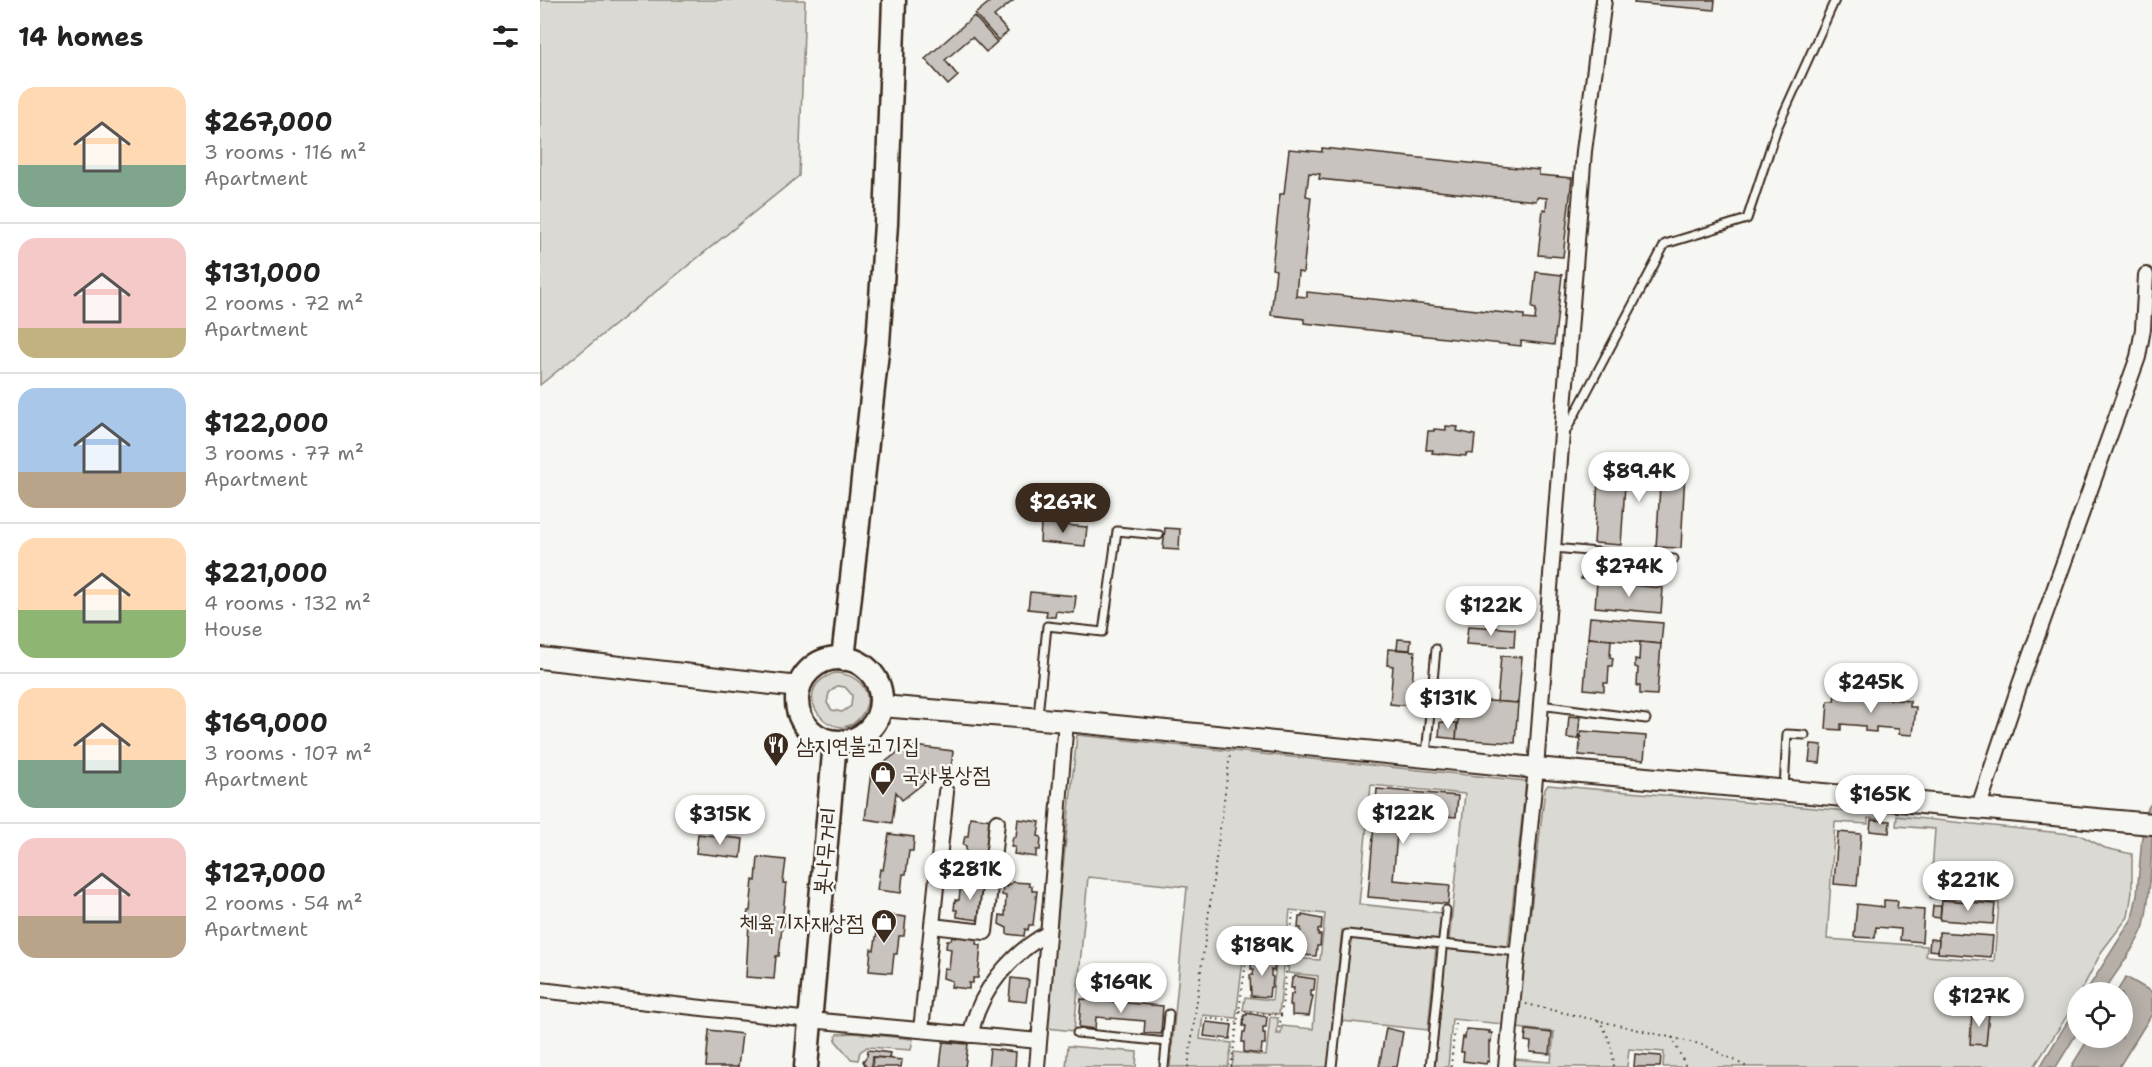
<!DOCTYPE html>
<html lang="en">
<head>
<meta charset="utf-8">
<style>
  :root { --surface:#fff; --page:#f2f2f2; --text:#222; --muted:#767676; --line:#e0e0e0; --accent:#3b2a1e }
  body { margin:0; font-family:"Shantell Sans","Poor Story",sans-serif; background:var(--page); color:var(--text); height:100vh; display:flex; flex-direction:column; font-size:22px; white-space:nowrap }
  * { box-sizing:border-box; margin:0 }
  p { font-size:20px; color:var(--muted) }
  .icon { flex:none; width:33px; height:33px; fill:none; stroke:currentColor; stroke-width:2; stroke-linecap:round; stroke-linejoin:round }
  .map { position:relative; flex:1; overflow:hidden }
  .details { display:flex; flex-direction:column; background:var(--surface); width:540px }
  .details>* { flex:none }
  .controls { position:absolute; left:1527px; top:982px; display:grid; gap:12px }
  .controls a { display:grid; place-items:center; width:66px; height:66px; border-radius:50%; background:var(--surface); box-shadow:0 3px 15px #0003; font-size:30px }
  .price { position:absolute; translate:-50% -51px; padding:0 14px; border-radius:21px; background:#fff; color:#222; font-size:20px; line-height:39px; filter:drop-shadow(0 2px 3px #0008) }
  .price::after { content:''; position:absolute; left:50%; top:36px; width:18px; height:14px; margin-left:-9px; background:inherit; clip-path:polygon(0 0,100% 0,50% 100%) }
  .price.active { background:var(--accent); color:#fff }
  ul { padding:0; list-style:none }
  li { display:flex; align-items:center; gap:18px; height:150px; padding:0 18px }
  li+li { border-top:2px solid var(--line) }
  li span { display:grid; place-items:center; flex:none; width:168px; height:120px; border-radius:18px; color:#555 }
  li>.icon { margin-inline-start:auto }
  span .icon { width:72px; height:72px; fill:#fffc; stroke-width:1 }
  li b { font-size:26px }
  h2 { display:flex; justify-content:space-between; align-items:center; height:72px; padding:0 18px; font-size:26px }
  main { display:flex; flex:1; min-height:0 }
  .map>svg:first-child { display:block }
</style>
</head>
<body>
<main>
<section class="details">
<h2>14 homes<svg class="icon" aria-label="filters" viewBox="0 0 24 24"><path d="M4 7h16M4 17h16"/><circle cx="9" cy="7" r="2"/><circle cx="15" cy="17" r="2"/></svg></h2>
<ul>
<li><span style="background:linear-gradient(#ffd9b3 65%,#7fa58c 0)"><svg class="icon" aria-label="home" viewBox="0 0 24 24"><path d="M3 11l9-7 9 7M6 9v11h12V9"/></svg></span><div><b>$267,000</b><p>3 rooms · 116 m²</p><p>Apartment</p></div></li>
<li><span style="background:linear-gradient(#f6c9c9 75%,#c2b280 0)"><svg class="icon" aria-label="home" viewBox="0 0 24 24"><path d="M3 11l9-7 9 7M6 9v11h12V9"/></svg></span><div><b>$131,000</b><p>2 rooms · 72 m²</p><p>Apartment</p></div></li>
<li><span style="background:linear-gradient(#a9c7e8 70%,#b9a48a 0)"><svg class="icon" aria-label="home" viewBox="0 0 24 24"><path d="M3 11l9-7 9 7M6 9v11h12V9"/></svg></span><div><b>$122,000</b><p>3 rooms · 77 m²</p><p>Apartment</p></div></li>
<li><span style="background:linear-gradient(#ffd9b3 60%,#8fb573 0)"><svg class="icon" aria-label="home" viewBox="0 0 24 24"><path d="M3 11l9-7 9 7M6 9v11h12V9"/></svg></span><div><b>$221,000</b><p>4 rooms · 132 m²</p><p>House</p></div></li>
<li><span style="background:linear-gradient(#ffd9b3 60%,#7fa58c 0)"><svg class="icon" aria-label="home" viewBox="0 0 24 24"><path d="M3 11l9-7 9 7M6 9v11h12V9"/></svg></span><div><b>$169,000</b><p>3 rooms · 107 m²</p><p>Apartment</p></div></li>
<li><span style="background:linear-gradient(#f6c9c9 65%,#b9a48a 0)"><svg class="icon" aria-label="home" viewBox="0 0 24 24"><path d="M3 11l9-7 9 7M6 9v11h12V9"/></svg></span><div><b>$127,000</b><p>2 rooms · 54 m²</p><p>Apartment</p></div></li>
</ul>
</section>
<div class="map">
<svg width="1612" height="1067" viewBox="0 0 1612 1067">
  <rect width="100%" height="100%" fill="#f6f6f2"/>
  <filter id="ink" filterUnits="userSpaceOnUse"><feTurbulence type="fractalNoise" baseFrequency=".0167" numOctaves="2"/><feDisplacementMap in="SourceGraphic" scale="12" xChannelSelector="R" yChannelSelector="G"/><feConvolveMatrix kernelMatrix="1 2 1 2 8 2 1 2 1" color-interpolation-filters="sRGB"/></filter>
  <g filter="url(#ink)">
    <g fill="#dad9d3" stroke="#8a8278" stroke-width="1.5" fill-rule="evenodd">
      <polygon points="0,0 265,0 259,176 0,385"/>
      <path d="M295,673C316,673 336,691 323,713C298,755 241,690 295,673ZM297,686L305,687L312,695L311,706L302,712L292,710L287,703L289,693Z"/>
      <polygon points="537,735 986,781 968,947 909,941 925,794 831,785 819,904 901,913 899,940 802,930 788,1067 692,1067 694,1052 726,1056 730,1017 738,1018 737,1034 741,1034 742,1026 773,1029 778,976 748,973 749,958 780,960 785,914 750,910 739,1014 703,1010 705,997 732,1000 737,955 704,951 696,1018 663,1015 660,1039 692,1043 688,1067 630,1067 647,887 548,877 534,1031 506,1028"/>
      <polygon points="1008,785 1342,814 1342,819 1328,818 1328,824 1295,822 1287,939 1387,946 1386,956 1454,961 1459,903 1390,898 1395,829 1356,826 1357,816 1540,835 1565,848 1592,854 1592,892 1588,917 1562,951 1540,993 1538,993 1534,1005 1494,1067 1123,1067 1124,1052 1089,1049 1087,1067 974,1067 975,1059 1011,1062 1014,1032 977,1028 1005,789"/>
      <polygon points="811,938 896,947 888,1030 802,1021"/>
      <polygon points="906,949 970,955 963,1024 912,1019 908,1067 895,1067"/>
      <polygon points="314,1033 373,1039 371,1050 327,1047 320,1052 318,1060 311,1059 295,1040 297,1034"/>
      <polygon points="528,1046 597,1052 596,1067 526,1067"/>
    </g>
    <g fill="#b6b0a9" stroke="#857a71" stroke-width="1.5">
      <path d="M1612,802C1612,842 1612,888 1604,926C1596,948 1575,973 1563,993H1545L1592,919L1597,895L1604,814Z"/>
      <polygon points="1586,977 1612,992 1612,1014 1579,1067 1531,1067 1549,1038 1582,1038 1582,993 1576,993"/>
      <polygon points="1537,1006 1537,1033 1516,1067 1500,1067"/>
    </g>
    <g fill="#c8c3be" stroke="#3b2a1e" stroke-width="1.5">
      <polygon points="452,0 474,0 454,16 468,32 458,40 435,14"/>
      <polygon points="1095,0 1175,0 1174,10 1094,3"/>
      <polygon points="434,16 457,42 446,52 432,37 405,60 418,76 408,85 385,59"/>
      <polygon points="782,148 999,170 999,175 1032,178 1023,257 998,255 1003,209 1006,210 1007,198 997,197 996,201 779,179 780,174 769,173 766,196 771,197 763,273 758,272 756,296 767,297 767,292 984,315 984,319 995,320 996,309 992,308 996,272 1022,275 1014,345 981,341 981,346 764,323 764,319 731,315 736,270 732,269 740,194 744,194 749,149 782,152"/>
      <polygon points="906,426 918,427 917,431 935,435 933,454 926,453 926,456 892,453 893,450 886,450 888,431 894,431 894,429 906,430"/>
      <polygon points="1059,466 1145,471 1141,548 1116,547 1120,487 1085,485 1081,545 1054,543"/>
      <polygon points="501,523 547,527 545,546 500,542"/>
      <polygon points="625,528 640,529 639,550 623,549"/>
      <polygon points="1044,557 1054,558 1052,580 1041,579"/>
      <polygon points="1057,582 1123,588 1121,613 1055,607"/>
      <polygon points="490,592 536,596 534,613 516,611 515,617 506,617 507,611 488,609"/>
      <polygon points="1050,617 1123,623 1121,644 1048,638"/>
      <polygon points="928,626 975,629 974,647 926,644"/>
      <polygon points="1048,638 1071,640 1070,657 1073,658 1072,666 1069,666 1068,683 1064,683 1064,691 1044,689"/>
      <polygon points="858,639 871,640 870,650 857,649"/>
      <polygon points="1100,642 1121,644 1117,695 1100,694 1100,686 1097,686 1098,668 1095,667 1095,659 1099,660"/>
      <polygon points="848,649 875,651 870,706 850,704 853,666 847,665"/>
      <polygon points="961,656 982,657 978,703 957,702"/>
      <polygon points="1295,695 1370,701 1370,707 1376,707 1373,735 1359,734 1359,729 1336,727 1336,732 1325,731 1325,726 1301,724 1301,730 1286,729 1288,701 1294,701"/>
      <polygon points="920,699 978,703 975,743 916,739"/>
      <polygon points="1029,716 1040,717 1038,739 1027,738"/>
      <polygon points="900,722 917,723 916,739 899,737"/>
      <polygon points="1041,731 1106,736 1104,760 1039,755"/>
      <polygon points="1271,744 1282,745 1280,763 1269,762"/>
      <polygon points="367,745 413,751 410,778 379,774 385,782 362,800 356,792 352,823 325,819 331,773"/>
      <polygon points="837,789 918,796 916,817 859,812 853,880 910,885 908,904 828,897"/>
      <polygon points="430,817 452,820 448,855 426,853 426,846 423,845 425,836 428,836"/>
      <polygon points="478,819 500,822 498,836 501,837 500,850 496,850 496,857 474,854 475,847 471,847 473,837 476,837"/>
      <polygon points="1331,820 1350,821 1349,833 1330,831"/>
      <polygon points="1298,832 1321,834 1317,886 1294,884"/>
      <polygon points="158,834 203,839 201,858 156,853"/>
      <polygon points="349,834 374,837 373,851 369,851 366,874 363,874 361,893 337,890 340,869 343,870"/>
      <polygon points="218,857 246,860 243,883 246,883 243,914 246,914 244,926 242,926 239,956 236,956 234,979 206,977 209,922 206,922 208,911 210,911 213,880 216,881"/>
      <polygon points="421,882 443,885 441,899 444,899 442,913 439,912 438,920 417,917 417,910 414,910 415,900 419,900"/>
      <polygon points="472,882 489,883 489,886 492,886 492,891 497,891 493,925 489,925 488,930 485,929 484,936 467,934 467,928 459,924 460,915 465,916 466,896 462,895 463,886 467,887 467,884 471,884"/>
      <polygon points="1344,900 1358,901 1357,908 1384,910 1382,942 1360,940 1361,929 1336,927 1335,938 1314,937 1317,904 1344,907"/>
      <polygon points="1402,900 1455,904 1453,924 1400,920"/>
      <polygon points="1393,906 1401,906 1400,918 1392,917"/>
      <polygon points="340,914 366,917 364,936 359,936 357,954 354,954 352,973 329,971 331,949 334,950"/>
      <polygon points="762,915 782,919 781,930 778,929 778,935 781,935 780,946 777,946 776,956 759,955 758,934 760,934 761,928 758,928 759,917 762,917"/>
      <polygon points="1399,932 1453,936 1451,957 1398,953"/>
      <polygon points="416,935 434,937 433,939 437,940 436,944 441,945 438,978 433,978 433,983 429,983 429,989 411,987 412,981 403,978 404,968 409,969 411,949 406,948 407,940 411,940 412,937 416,938"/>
      <polygon points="1390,939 1399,940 1398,951 1389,950"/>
      <polygon points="714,957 735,960 734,971 731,970 731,976 733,977 732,987 730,987 729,997 711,996 710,975 713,975 714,969 711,969 712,958 714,959"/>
      <polygon points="755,976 775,979 774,990 771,990 771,996 773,996 769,1016 752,1015 752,1005 750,1005 751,994 753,994 754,988 751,988 752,978 754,978"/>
      <polygon points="471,978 489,980 486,1002 469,1000"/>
      <polygon points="541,999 623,1006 621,1034 604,1033 605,1021 556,1017 555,1029 539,1027"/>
      <polygon points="1432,1012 1449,1013 1446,1045 1430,1044"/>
      <polygon points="707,1013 727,1017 726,1027 723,1027 723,1033 725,1033 725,1044 722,1044 721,1054 704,1052 704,1042 702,1042 703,1032 705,1032 706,1026 703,1026 704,1015 707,1015"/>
      <polygon points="666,1022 692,1025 690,1039 664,1036"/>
      <polygon points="846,1028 863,1032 857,1067 839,1067"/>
      <polygon points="926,1029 950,1031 949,1033 952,1033 951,1042 949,1041 949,1062 947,1061 946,1064 923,1061 924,1052 921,1052 923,1037 925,1038"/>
      <polygon points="169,1030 202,1034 198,1067 166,1067"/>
      <polygon points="986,1030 1012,1033 1010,1054 990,1052 991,1042 985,1041"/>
      <polygon points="403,1042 428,1044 425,1067 400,1067"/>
      <polygon points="450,1049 476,1052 475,1067 448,1067"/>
      <polygon points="328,1050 350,1053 349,1058 333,1057 332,1067 326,1067 323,1061 327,1056"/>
      <polygon points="1095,1054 1121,1056 1120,1067 1094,1067"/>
      <polygon points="333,1057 362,1060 361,1067 332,1067"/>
    </g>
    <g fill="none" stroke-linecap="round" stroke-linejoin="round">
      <defs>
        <g id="lane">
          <polyline points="1026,431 1125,244 1207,219 1237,128 1295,0"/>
          <polyline points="1014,548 1134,559"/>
          <polyline points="1000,705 1106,719"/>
          <polyline points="498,716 507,626 563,632 577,531 619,535"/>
          <polyline points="886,755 896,649"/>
          <polyline points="1244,789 1247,734 1265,735"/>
          <polyline points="537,1033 627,1042"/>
          <polyline points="624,1067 629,1014"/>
          <polyline points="792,1067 807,934 978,952"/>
          <polyline points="890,1067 906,910"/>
        </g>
        <g id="street">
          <polyline points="1438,809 1480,684 1598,357 1603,329 1606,275"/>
          <polyline points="392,926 445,932 457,822"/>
          <polyline points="0,990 270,1020 499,1041"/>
          <polyline points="381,1030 406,792"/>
          <path d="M431,1035C437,993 472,953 508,933"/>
          <polyline points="497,1067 526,721"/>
          <polyline points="966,1067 996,768 1044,151 1064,0"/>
        </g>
        <g id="secondary">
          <polyline points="0,658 259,687"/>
          <polyline points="341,706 526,721 996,768 1612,824"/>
        </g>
        <g id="primary">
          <circle cx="299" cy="700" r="42"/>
          <polyline points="303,659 338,343 346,224 354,0"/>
          <polyline points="266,1067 295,742"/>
        </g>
      </defs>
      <use href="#lane" stroke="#3b2a1e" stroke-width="11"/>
      <use href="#street" stroke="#3b2a1e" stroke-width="18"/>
      <use href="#secondary" stroke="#3b2a1e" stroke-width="24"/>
      <use href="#primary" stroke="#3b2a1e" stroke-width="27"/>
      <g stroke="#3b2a1e" stroke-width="2" stroke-dasharray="1.5 4.5" stroke-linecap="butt">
        <polyline points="986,1004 1164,1045 1207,1067"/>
        <polyline points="699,1011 741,1015 739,1033"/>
        <polyline points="741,1015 753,913"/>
        <polyline points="666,1018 698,1022"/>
        <path d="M1058,1020C1069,1033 1073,1051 1074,1067"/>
        <polyline points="1132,1037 1146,1067"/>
        <polyline points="648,1067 690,755"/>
        <polyline points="691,1067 707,955"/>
        <polyline points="911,1067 915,1024"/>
      </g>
      <use href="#lane" stroke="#f6f6f2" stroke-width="7"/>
      <use href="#street" stroke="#f6f6f2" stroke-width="14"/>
      <use href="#secondary" stroke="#f6f6f2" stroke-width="20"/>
      <use href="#primary" stroke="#f6f6f2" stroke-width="22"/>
    </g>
  </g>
  <defs>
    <symbol id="restaurant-pin" viewBox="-11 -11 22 30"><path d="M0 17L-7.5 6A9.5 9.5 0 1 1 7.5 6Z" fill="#3b2a1e" stroke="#f6f6f2"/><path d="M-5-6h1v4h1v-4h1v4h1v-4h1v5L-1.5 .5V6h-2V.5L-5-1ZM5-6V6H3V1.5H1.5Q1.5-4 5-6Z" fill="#fff"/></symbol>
    <symbol id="shop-pin" viewBox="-11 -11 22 30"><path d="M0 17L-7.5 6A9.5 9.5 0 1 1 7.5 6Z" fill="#3b2a1e" stroke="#f6f6f2"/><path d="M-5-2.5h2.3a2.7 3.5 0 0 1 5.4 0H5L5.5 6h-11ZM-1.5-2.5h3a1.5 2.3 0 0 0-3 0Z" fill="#fff"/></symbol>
  </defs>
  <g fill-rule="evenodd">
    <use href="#restaurant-pin" x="221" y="730" width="30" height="40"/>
    <use href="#shop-pin" x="328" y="759" width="30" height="40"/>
    <use href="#shop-pin" x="329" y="907" width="30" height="40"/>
  </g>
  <g text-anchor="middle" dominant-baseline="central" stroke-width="5" stroke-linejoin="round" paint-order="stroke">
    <g font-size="22" fill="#3b2a1e" stroke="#f6f6f2" text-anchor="start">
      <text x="256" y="745">삼지연불고기집</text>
      <text x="362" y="774">국사봉상점</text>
      <text x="324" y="922" text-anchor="end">체육기자재상점</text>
    </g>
    <g font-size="22" fill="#3b2a1e" stroke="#f6f6f2">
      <text transform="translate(285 851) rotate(-85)">봇나무거리</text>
    </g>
  </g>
</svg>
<div class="controls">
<a><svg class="icon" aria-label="locate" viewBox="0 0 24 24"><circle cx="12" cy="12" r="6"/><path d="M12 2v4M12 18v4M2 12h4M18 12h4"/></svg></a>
</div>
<b class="price" style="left:1099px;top:503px">$89.4K</b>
<b class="price active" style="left:523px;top:534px">$267K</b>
<b class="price" style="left:1089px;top:598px">$274K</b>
<b class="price" style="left:951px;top:637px">$122K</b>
<b class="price" style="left:1331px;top:714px">$245K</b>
<b class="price" style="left:908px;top:730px">$131K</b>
<b class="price" style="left:1340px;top:826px">$165K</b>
<b class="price" style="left:863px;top:845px">$122K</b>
<b class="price" style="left:180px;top:846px">$315K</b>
<b class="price" style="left:430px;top:901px">$281K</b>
<b class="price" style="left:1428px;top:912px">$221K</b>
<b class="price" style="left:722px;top:977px">$189K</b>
<b class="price" style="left:581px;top:1014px">$169K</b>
<b class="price" style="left:1439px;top:1028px">$127K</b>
</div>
</main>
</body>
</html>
